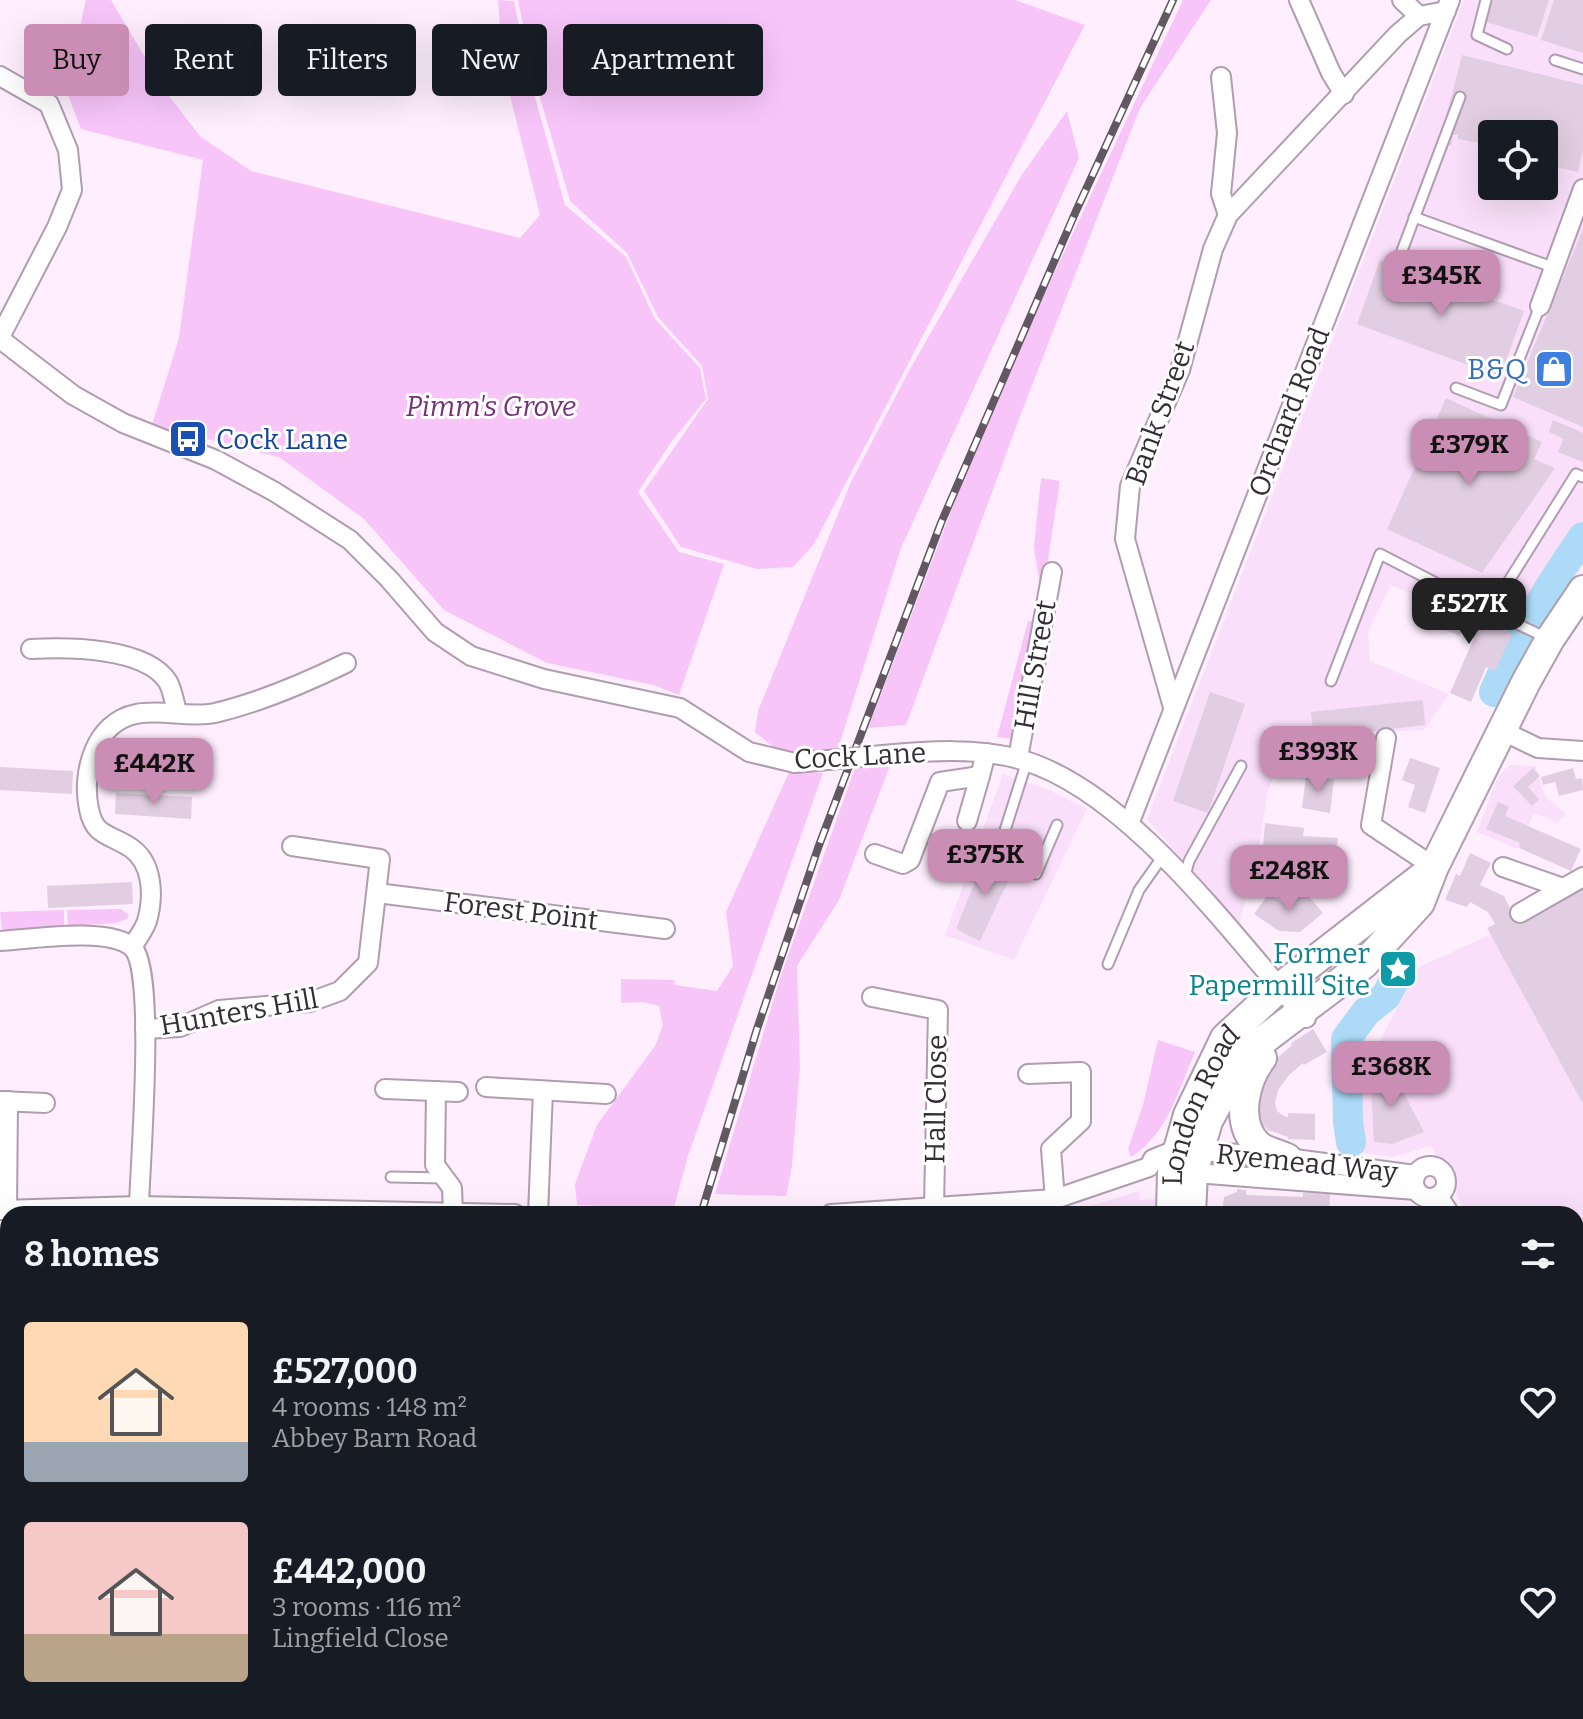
<!DOCTYPE html>
<html lang="en">
<head>
<meta charset="utf-8">
<style>
  :root { --surface:#171b24; --page:#20242c; --text:#f1f3f6; --muted:#9ea1a6; --accent:#ca8eb4 }
  body { margin:0; font-family:Bitter,serif; background:var(--page); color:var(--text); height:100vh; display:flex; flex-direction:column; font-size:30px; white-space:nowrap }
  * { box-sizing:border-box; margin:0 }
  p { font-size:26px; color:var(--muted) }
  .icon { flex:none; width:44px; height:44px; fill:none; stroke:currentColor; stroke-width:2; stroke-linecap:round; stroke-linejoin:round }
  .map { position:relative; flex:1; overflow:hidden }
  .panel { position:absolute; left:0px; top:1206px; width:1584px; height:514px; display:flex; flex-direction:column; background:var(--surface); border-radius:24px 24px 0 0; box-shadow:0 8px 32px #0002 }
  .panel>* { flex:none }
  .banner { position:absolute; left:24px; top:24px; width:800px; height:72px; display:flex; gap:16px }
  .tools { position:absolute; left:1478px; top:120px; display:grid; gap:16px }
  .tools a { display:grid; place-items:center; width:80px; height:80px; border-radius:8px; background:var(--surface); box-shadow:0 8px 32px #0002; font-size:40px }
  .price { position:absolute; translate:-50% -68px; padding:0 18px; border-radius:16px; background:var(--accent); color:#111; font-size:26px; line-height:52px; filter:drop-shadow(0 2px 4px #0008) }
  .price::after { content:''; position:absolute; left:50%; top:48px; width:24px; height:18px; margin-left:-12px; background:inherit; clip-path:polygon(0 0,100% 0,50% 100%) }
  .price.on { background:#222; color:#fff }
  ul { padding:0; list-style:none }
  li { display:flex; align-items:center; gap:24px; height:200px; padding:0 24px }
  li span { display:grid; place-items:center; flex:none; width:224px; height:160px; border-radius:8px; color:#555 }
  li>.icon { margin-inline-start:auto }
  span .icon { width:96px; height:96px; fill:#fffc; stroke-width:1 }
  li b { font-size:34px }
  h2 { display:flex; justify-content:space-between; align-items:center; height:96px; padding:0 24px; font-size:34px }
  .chip { padding:0 28px; border-radius:8px; background:var(--surface); box-shadow:0 8px 32px #0002; font-size:28px; line-height:72px }
  .chip.on { background:var(--accent); color:#111 }
  .map>svg:first-child { display:block }
</style>
</head>
<body>
<div class="map">
<svg width="1583" height="1719" viewBox="0 0 1583 1719">
  <rect width="100%" height="100%" fill="#feeefe"/>
  <g fill="#f9dff9" fill-rule="evenodd">
    <path d="M1464,0H1583V526L1520,616L1533,623L1524,643L1391,585L1368,632L1370,661L1449,694L1424,730L1365,732L1363,736L1326,740L1290,726L1268,791L1259,846L1239,925L1147,819ZM1492,134H1544V186H1492Z"/>
    <polygon points="1510,765 1535,766 1545,796 1566,814 1556,824 1549,818 1534,813 1518,849 1477,832 1496,782 1503,771"/>
    <polygon points="1003,774 1049,790 1087,809 1014,960 945,935"/>
    <polygon points="1583,916 1583,1422 1576,1406 1576,1214 1467,1214 1431,1146 1393,1157 1358,1152 1356,1113 1363,1081 1375,1050 1419,967 1503,929"/>
    <polygon points="1139,1191 1140,1200 1157,1199 1159,1214 1052,1214 1074,1211"/>
  </g>
  <g fill="#f8c5f9">
    <polygon points="86,0 111,0 165,91 200,136 251,171 520,238 540,215 503,68 498,0 514,1 528,72 565,205 626,257 655,319 700,368 706,399 672,441 638,492 679,552 724,564 679,695 654,685 547,663 444,610 364,519 279,457 152,425 179,338 203,160 81,129 66,90"/>
    <polygon points="518,0 1015,0 1085,25 814,544 793,567 757,569 681,547 644,491 708,399 702,366 658,317 627,253 570,201 532,70"/>
    <polygon points="1183,0 1211,0 1140,108 1022,411 906,725 868,728 991,407"/>
    <polygon points="1067,111 1079,158 901,548 837,752 778,751 755,732 758,711 851,482 910,369 1021,176"/>
    <polygon points="1041,478 1060,481 1042,599 1034,547"/>
    <polygon points="1028,621 1033,621 1013,739 997,737"/>
    <polygon points="891,763 839,900 797,966 800,1067 792,1166 786,1196 715,1194 780,978 856,765"/>
    <polygon points="790,770 823,773 688,1156 672,1214 646,1214 647,1208 577,1205 575,1184 597,1125 655,1046 663,1025 659,1006 643,1002 621,1003 621,979 674,980 675,985 717,991 733,966 726,912"/>
    <polygon points="121,909 129,915 127,919 115,923 68,926 67,910"/>
    <polygon points="64,910 64,927 2,931 0,912"/>
    <path d="M1158,1040L1195,1052C1178,1090 1168,1134 1131,1157L1128,1149L1143,1105Z"/>
    <rect x="0" y="1589" width="8" height="102"/>
  </g>
  <g fill="none" stroke-linecap="round" stroke-linejoin="round">
    <g stroke="#addbf7" stroke-width="30">
      <path d="M1494,692C1518,636 1548,587 1583,537"/>
      <polyline points="1351,1142 1348,1122 1346,1039 1366,1012 1386,996 1396,977"/>
      <polyline points="1322,1719 1325,1712"/>
    </g>
  </g>
  <g fill="#e2cee2">
    <polygon points="1493,0 1549,0 1537,37 1486,22"/>
    <polygon points="1554,0 1583,0 1583,53 1541,40"/>
    <polygon points="1462,55 1583,85 1583,150 1578,172 1544,164 1544,134 1492,134 1492,145 1458,139 1458,135 1453,135 1451,146 1440,141"/>
    <polygon points="1583,229 1583,427 1513,397"/>
    <polygon points="1380,260 1524,311 1500,377 1357,324"/>
    <polygon points="1446,398 1542,442 1534,459 1555,468 1482,573 1387,529"/>
    <polygon points="1553,420 1583,433 1583,462 1558,452 1564,439 1549,432"/>
    <polygon points="1426,599 1493,629 1494,626 1512,634 1495,671 1486,667 1471,702 1450,693 1474,638 1461,633 1459,636 1417,617"/>
    <polygon points="1210,692 1245,704 1208,813 1173,801"/>
    <polygon points="1423,700 1425,725 1314,738 1311,712"/>
    <polygon points="1308,741 1336,745 1332,772 1304,768"/>
    <polygon points="1410,758 1440,768 1425,813 1408,807 1415,785 1402,780"/>
    <polygon points="0,767 73,771 72,794 0,790"/>
    <polygon points="1533,768 1540,776 1528,787 1539,799 1532,806 1513,786"/>
    <polygon points="1573,768 1576,779 1582,778 1583,790 1559,796 1555,782 1543,785 1541,777"/>
    <polygon points="1306,776 1334,780 1330,813 1302,808"/>
    <polygon points="116,793 192,797 191,819 115,814"/>
    <polygon points="1498,802 1509,807 1505,816 1581,849 1571,871 1519,848 1520,843 1486,829"/>
    <polygon points="1265,823 1304,828 1303,836 1338,838 1335,866 1262,858"/>
    <polygon points="1470,853 1491,863 1480,885 1504,896 1516,921 1583,887 1583,1104 1487,928 1495,924 1488,912 1470,902 1467,907 1445,900 1456,874 1460,876"/>
    <polygon points="986,854 1015,866 980,941 956,929"/>
    <polygon points="132,882 133,904 48,908 47,886"/>
    <polygon points="1305,892 1323,913 1300,932 1279,931 1254,914 1269,893 1285,904 1291,903"/>
    <polygon points="1313,1029 1327,1052 1304,1065 1303,1063 1289,1075 1278,1090 1275,1103 1277,1111 1284,1116 1288,1117 1288,1113 1315,1114 1315,1140 1288,1139 1288,1137 1268,1130 1261,1123 1256,1113 1257,1092 1274,1061 1292,1045 1291,1043"/>
    <polygon points="1383,1053 1424,1132 1392,1144 1374,1142 1371,1088"/>
    <polygon points="1237,1189 1246,1190 1246,1195 1303,1197 1303,1193 1330,1194 1329,1214 1222,1214 1224,1197 1237,1192"/>
    <polygon points="1583,1313 1583,1422 1576,1409 1576,1317"/>
    <polygon points="1576,1574 1583,1575 1583,1606 1577,1631"/>
    <polygon points="1390,1712 1458,1712 1472,1719 1385,1719"/>
    <polygon points="1483,1712 1530,1712 1528,1719 1480,1719"/>
  </g>
  <g fill="none" stroke-linecap="round" stroke-linejoin="round">
    <defs>
      <g id="lane">
        <polyline points="1486,0 1477,35 1507,49"/>
        <polyline points="1555,60 1583,69"/>
        <polyline points="1414,217 1555,268"/>
        <polyline points="1400,256 1460,97"/>
        <polyline points="1456,388 1501,405 1540,306"/>
        <polyline points="1547,638 1490,611 1576,474 1583,477"/>
        <polyline points="1331,681 1380,554 1490,611"/>
        <polyline points="1027,761 1000,846 1036,874 1057,825"/>
        <polyline points="1184,879 1189,861 1241,766"/>
        <polyline points="1108,964 1139,890 1163,856"/>
        <polyline points="391,1177 445,1178"/>
        <polyline points="0,1362 8,1361"/>
        <polyline points="437,1712 447,1719"/>
        <polyline points="933,1719 934,1712"/>
      </g>
      <g id="street">
        <polyline points="1299,0 1331,73 1344,94"/>
        <polyline points="1402,0 1419,16"/>
        <polyline points="0,76 49,104 68,150 72,190 57,227 0,337"/>
        <polyline points="1221,77 1227,133 1221,194 1228,215"/>
        <polyline points="1540,306 1583,189"/>
        <polyline points="0,339 73,395 123,423 216,460 275,492 350,540 389,579 435,632 471,656 544,679 680,708 749,752 795,763"/>
        <path d="M31,649C67,647 146,647 168,682C173,691 174,702 177,712"/>
        <polyline points="1173,707 1125,539 1130,486 1180,370 1213,249 1228,215 1398,34 1419,16 1446,11"/>
        <polyline points="1503,731 1538,748 1583,751"/>
        <polyline points="1386,738 1371,825 1434,867"/>
        <path d="M883,755C928,751 978,747 1022,760C1129,791 1233,936 1306,1018"/>
        <polyline points="1018,758 1052,572"/>
        <polyline points="967,821 980,776"/>
        <polyline points="1129,824 1450,0"/>
        <polyline points="875,854 903,864 910,860 940,782 980,776 986,753"/>
        <polyline points="1503,867 1563,888"/>
        <polyline points="377,893 665,929"/>
        <polyline points="1520,913 1583,877"/>
        <path d="M0,941C31,939 111,926 133,948C156,973 140,1163 139,1206"/>
        <path d="M132,947C137,939 144,930 147,921C154,896 153,863 131,848C111,834 94,837 89,809C81,773 95,722 136,714C162,709 189,718 215,713C261,702 303,684 346,663"/>
        <polyline points="872,997 938,1010 934,1207"/>
        <polyline points="145,1029 180,1027 219,1010 310,1002 340,991 368,963 380,859 292,846"/>
        <polyline points="1028,1074 1081,1072 1081,1121 1051,1149 1055,1199"/>
        <polyline points="486,1087 606,1094"/>
        <polyline points="385,1089 458,1092"/>
        <polyline points="436,1091 435,1165 452,1188 453,1212"/>
        <polyline points="0,1101 45,1103"/>
        <circle cx="1430" cy="1182" r="16"/>
        <polyline points="1183,1172 1416,1190"/>
        <polyline points="1438,1196 1450,1214"/>
        <polyline points="0,1210 139,1206 515,1214"/>
        <polyline points="7,1210 8,1101"/>
        <polyline points="538,1214 543,1091"/>
        <polyline points="831,1214 1055,1199 1149,1167 1153,1159 1178,1149 1287,1158 1415,1175"/>
        <polyline points="1576,1457 1583,1484"/>
        <polyline points="0,1584 8,1584"/>
        <polyline points="0,1717 112,1719"/>
        <polyline points="403,1719 405,1712"/>
        <polyline points="723,1719 726,1712"/>
        <polyline points="1574,1719 1583,1694"/>
      </g>
      <g id="primary">
        <path d="M1262,1058C1245,1080 1234,1123 1258,1145C1264,1151 1279,1154 1287,1158"/>
        <path id="s1" d="M1171,1214L1172,1171L1188,1115L1225,1038L1279,988L1427,873"/>
        <polyline points="1191,1214 1193,1173 1208,1121 1245,1054 1364,964 1420,903 1434,867 1526,682 1550,639 1583,590"/>
        <polyline points="1119,1719 1122,1712"/>
      </g>
    </defs>
    <use href="#lane" stroke="#b09db0" stroke-width="13"/>
    <use href="#street" stroke="#b09db0" stroke-width="22"/>
    <use href="#primary" stroke="#b09db0" stroke-width="32"/>
    <use href="#lane" stroke="#fff" stroke-width="9"/>
    <use href="#street" stroke="#fff" stroke-width="18"/>
    <use href="#primary" stroke="#fff" stroke-width="28"/>
    <defs>
      <g id="rail">
        <polyline points="701,1214 757,1029 818,848 941,523 1076,211 1173,0"/>
        <polyline points="567,1719 568,1712"/>
      </g>
    </defs>
    <use href="#rail" stroke="#615861" stroke-width="8"/>
    <use href="#rail" stroke="#fff" stroke-width="5" stroke-dasharray="15" stroke-linecap="butt"/>
    <defs>
      <polyline id="street-bridge" points="795,763 883,755"/>
    </defs>
    <use href="#street-bridge" stroke="#b09db0" stroke-width="22" stroke-linecap="butt"/>
    <use href="#street-bridge" stroke="#fff" stroke-width="18"/>
  </g>
  <defs>
    <symbol id="shop-square" viewBox="-11 -11 22 22"><rect x="-9" y="-9" width="18" height="18" rx="4" fill="#3f7fe0" stroke="#fff"/><path d="M-5-2.5h2.3a2.7 3.5 0 0 1 5.4 0H5L5.5 6h-11ZM-1.5-2.5h3a1.5 2.3 0 0 0-3 0Z" fill="#fff"/></symbol>
    <symbol id="bus-square" viewBox="-11 -11 22 22"><rect x="-9" y="-9" width="18" height="18" rx="4" fill="#1a4fb4" stroke="#fff"/><path d="M-5-6H5V4H4V6H2V4H-2V6H-4V4H-5ZM-3.5-4V0h7V-4ZM-3.5 1.2v1.5H-2V1.2ZM2 1.2v1.5H3.5V1.2Z" fill="#fff"/></symbol>
    <symbol id="sight-square" viewBox="-11 -11 22 22"><rect x="-9" y="-9" width="18" height="18" rx="4" fill="#0f9aa8" stroke="#fff"/><path d="M0-6L1.8-2.2L6-1.7L2.9 1.2L3.7 5.4L0 3.3L-3.7 5.4L-2.9 1.2L-6-1.7L-1.8-2.2Z" fill="#fff"/></symbol>
  </defs>
  <g fill-rule="evenodd">
    <use href="#shop-square" x="1532" y="347" width="44" height="44"/>
    <use href="#bus-square" x="166" y="417" width="44" height="44"/>
    <use href="#sight-square" x="1376" y="947" width="44" height="44"/>
  </g>
  <g text-anchor="middle" dominant-baseline="central" stroke-width="6" stroke-linejoin="round" paint-order="stroke">
    <g font-size="28" fill="#366cbe" stroke="#fff" text-anchor="end">
      <text x="1526" y="369">B&amp;Q</text>
    </g>
    <g font-size="28" font-style="italic" fill="#753278" stroke="#fff">
      <text x="491" y="406">Pimm's Grove</text>
    </g>
    <g font-size="28" fill="#352d35" stroke="#fff">
      <text transform="translate(1289 412) rotate(-69)">Orchard Road</text>
      <text transform="translate(1160 413) rotate(-70)">Bank Street</text>
      <text transform="translate(1035 665) rotate(-80)">Hill Street</text>
      <text transform="translate(860 756) rotate(-3)">Cock Lane</text>
      <text transform="translate(521 911) rotate(7)">Forest Point</text>
      <text transform="translate(239 1012) rotate(-10)">Hunters Hill</text>
      <text transform="translate(936 1099) rotate(-89)">Hall Close</text>
      <text stroke="none"><textPath href="#s1" startOffset="114">London Road</textPath></text>
      <text transform="translate(1307 1163) rotate(6)">Ryemead Way</text>
    </g>
    <g font-size="28" fill="#164399" stroke="#fff" text-anchor="start">
      <text x="216" y="439">Cock Lane</text>
    </g>
    <g font-size="28" fill="#0d838f" stroke="#fff" text-anchor="end">
      <text x="1370" y="953">Former<tspan x="1370" dy="32">Papermill Site</tspan></text>
    </g>
  </g>
</svg>
<div class="tools">
<a><svg class="icon" aria-label="locate" viewBox="0 0 24 24"><circle cx="12" cy="12" r="6"/><path d="M12 2v4M12 18v4M2 12h4M18 12h4"/></svg></a>
</div>
<b class="price" style="left:1441px;top:318px">£345K</b>
<b class="price" style="left:1469px;top:487px">£379K</b>
<b class="price on" style="left:1469px;top:646px">£527K</b>
<b class="price" style="left:1318px;top:794px">£393K</b>
<b class="price" style="left:154px;top:806px">£442K</b>
<b class="price" style="left:985px;top:897px">£375K</b>
<b class="price" style="left:1289px;top:913px">£248K</b>
<b class="price" style="left:1391px;top:1109px">£368K</b>
<div class="banner">
<a class="chip on">Buy</a>
<a class="chip">Rent</a>
<a class="chip">Filters</a>
<a class="chip">New</a>
<a class="chip">Apartment</a>
</div>
<section class="panel">
<h2>8 homes<svg class="icon" aria-label="filters" viewBox="0 0 24 24"><path d="M4 7h16M4 17h16"/><circle cx="9" cy="7" r="2"/><circle cx="15" cy="17" r="2"/></svg></h2>
<ul>
<li><span style="background:linear-gradient(#ffd9b3 75%,#9aa5b1 0)"><svg class="icon" aria-label="home" viewBox="0 0 24 24"><path d="M3 11l9-7 9 7M6 9v11h12V9"/></svg></span><div><b>£527,000</b><p>4 rooms · 148 m²</p><p>Abbey Barn Road</p></div><svg class="icon" aria-label="heart" viewBox="0 0 24 24"><path d="M12 20l-8-8c-3-5 5-10 8-4 3-6 11-1 8 4z"/></svg></li>
<li><span style="background:linear-gradient(#f6c9c9 70%,#b9a48a 0)"><svg class="icon" aria-label="home" viewBox="0 0 24 24"><path d="M3 11l9-7 9 7M6 9v11h12V9"/></svg></span><div><b>£442,000</b><p>3 rooms · 116 m²</p><p>Lingfield Close</p></div><svg class="icon" aria-label="heart" viewBox="0 0 24 24"><path d="M12 20l-8-8c-3-5 5-10 8-4 3-6 11-1 8 4z"/></svg></li>
</ul>
</section>
</div>
</body>
</html>
